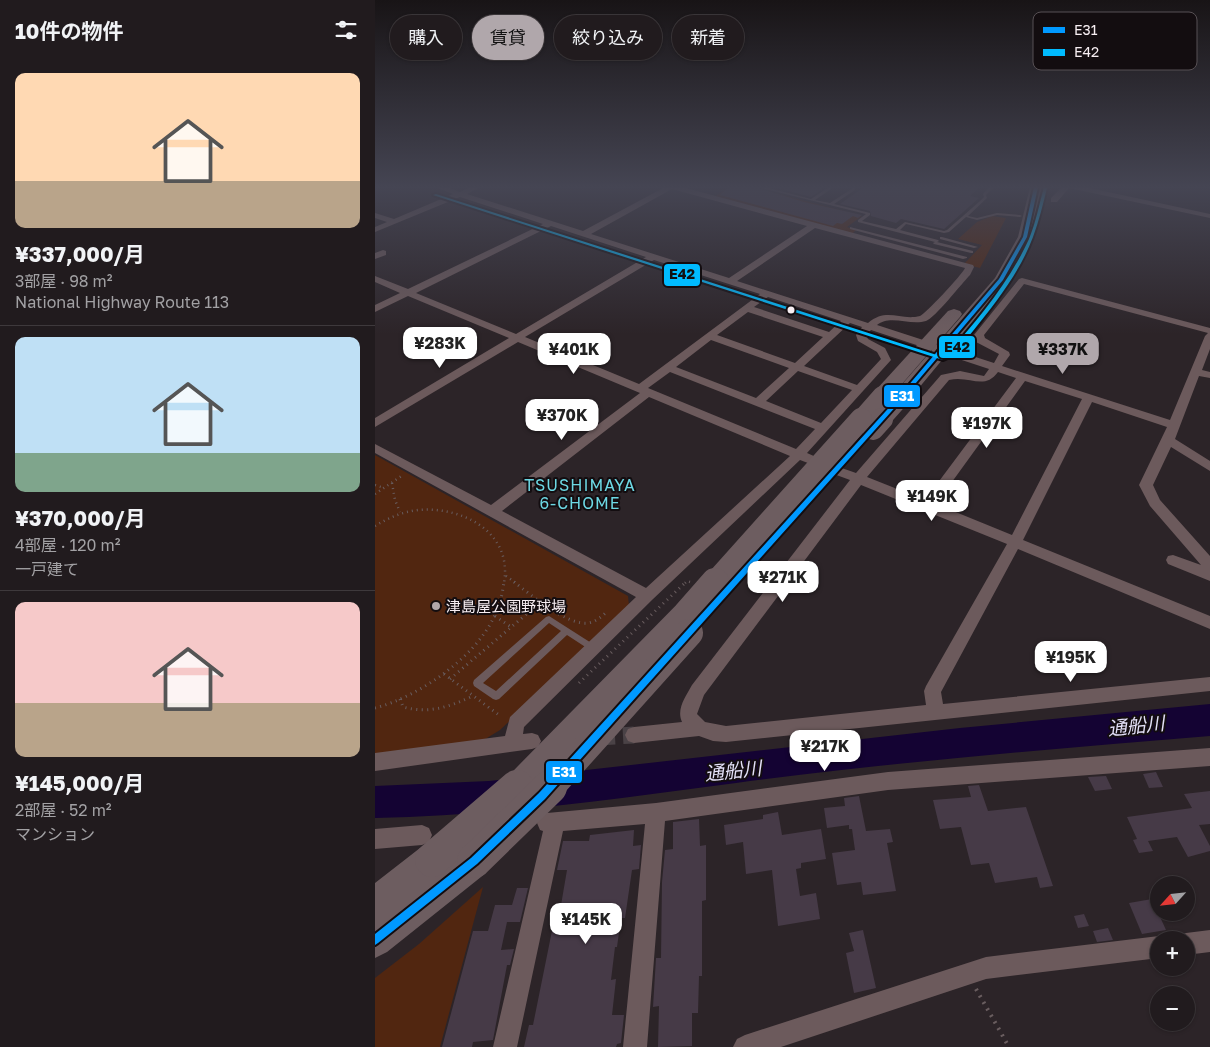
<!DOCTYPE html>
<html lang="ja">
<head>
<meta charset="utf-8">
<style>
  :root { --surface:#211b1e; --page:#2d282b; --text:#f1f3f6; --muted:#a2a1a4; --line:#3e393c; --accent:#b0a7ab }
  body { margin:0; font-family:"Golos Text","Noto Sans JP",sans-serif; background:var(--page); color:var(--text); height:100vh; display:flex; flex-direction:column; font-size:19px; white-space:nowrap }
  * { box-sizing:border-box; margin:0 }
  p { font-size:16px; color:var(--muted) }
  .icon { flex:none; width:28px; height:28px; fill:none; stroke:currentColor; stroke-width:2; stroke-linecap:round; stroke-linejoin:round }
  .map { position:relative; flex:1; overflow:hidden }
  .sheet { display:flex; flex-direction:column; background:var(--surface); width:375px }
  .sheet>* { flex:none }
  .guide { position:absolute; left:15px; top:15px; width:475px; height:45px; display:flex; gap:10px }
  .needle { width:32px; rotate:243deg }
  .controls { position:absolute; left:775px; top:876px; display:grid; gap:10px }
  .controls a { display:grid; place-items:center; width:45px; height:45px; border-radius:50%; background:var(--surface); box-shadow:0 1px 4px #0004,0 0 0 1px var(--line); font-size:25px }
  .price { position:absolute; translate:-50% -42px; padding:0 11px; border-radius:10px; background:#fff; color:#222; font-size:16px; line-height:32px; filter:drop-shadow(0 1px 2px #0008) }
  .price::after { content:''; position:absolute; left:50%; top:30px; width:15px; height:11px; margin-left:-8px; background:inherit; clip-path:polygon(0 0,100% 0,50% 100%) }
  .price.current { background:var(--accent); color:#111 }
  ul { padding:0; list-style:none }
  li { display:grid; align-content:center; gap:10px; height:265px; padding:0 15px }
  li+li { border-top:1px solid var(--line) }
  li span { display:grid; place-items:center; height:155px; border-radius:10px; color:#555 }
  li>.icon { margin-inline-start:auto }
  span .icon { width:90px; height:90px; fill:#fffc; stroke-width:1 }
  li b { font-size:21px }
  h2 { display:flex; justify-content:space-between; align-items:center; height:60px; padding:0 15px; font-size:21px }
  .chip { padding:0 18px; border-radius:22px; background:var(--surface); box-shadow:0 1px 4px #0004,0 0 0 1px var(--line); font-size:18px; line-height:45px }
  .chip.current { background:var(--accent); color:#111 }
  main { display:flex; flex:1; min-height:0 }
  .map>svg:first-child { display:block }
</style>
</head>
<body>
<main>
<section class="sheet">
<h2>10件の物件<svg class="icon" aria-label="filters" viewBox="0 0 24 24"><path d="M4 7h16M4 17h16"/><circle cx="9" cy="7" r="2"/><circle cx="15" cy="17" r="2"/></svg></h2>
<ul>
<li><span style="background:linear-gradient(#ffd9b3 70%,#b9a48a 0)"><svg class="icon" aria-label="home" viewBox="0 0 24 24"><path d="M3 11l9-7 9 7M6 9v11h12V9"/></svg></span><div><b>¥337,000/月</b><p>3部屋 · 98 m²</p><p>National Highway Route 113</p></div></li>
<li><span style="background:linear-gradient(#bfe0f5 75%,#7fa58c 0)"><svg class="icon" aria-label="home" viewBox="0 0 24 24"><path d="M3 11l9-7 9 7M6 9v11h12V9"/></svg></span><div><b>¥370,000/月</b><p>4部屋 · 120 m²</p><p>一戸建て</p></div></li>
<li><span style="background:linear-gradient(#f6c9c9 65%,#b9a48a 0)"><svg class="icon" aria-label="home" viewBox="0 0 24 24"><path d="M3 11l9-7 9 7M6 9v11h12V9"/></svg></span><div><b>¥145,000/月</b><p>2部屋 · 52 m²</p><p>マンション</p></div></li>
</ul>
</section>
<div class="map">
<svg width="835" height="1047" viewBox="0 0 835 1047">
  <rect width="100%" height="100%" fill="#2c2428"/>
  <g fill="#512610">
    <polygon points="306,187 340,196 355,187 378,187 487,216 472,227 481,230 477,234"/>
    <polygon points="617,216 631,218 605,268 589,264 607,245 583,239 602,222"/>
    <polygon points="0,455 253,596 254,606 125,730 107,741 0,759"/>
    <polygon points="108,887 65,1047 0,1047 0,978 44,944"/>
  </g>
  <path fill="#140333" d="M835,704V736C677,749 518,762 361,783C241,799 121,816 0,818V786L114,781L585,728Z"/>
  <g fill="#463a47">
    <polygon points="354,187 380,187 429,202 487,215 483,218 478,216 467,224 462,223 458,226 345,195"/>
    <polygon points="399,187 450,187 436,197"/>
    <polygon points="489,187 605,187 595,196 604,198 569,229 526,219 521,223 496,216 495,211 465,204"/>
    <polygon points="781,772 788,787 774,788 768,774"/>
    <polygon points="731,776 737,789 720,791 713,777"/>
    <polygon points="604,785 613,811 651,807 678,886 665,888 662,877 620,883 614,863 596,865 586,827 565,829 558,800 596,797 593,786"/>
    <polygon points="835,791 835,824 824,825 835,846 835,851 813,857 802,837 773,841 778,851 764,853 758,840 762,839 752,817 817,808 809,794"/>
    <polygon points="484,796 491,831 515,829 518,842 512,843 521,891 488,895 486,882 462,885 457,853 480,850 477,829 474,829 474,825 452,828 449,808 470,806 469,798"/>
    <polygon points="403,812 407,835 446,829 451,859 426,863 426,868 421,869 425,896 441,893 445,919 403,926 397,870 371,874 368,842 351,845 349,825 388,819 388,815"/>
    <polygon points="324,819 325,846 331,845 331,900 327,901 327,976 324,976 323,1013 317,1013 317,1046 283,1047 284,1006 278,1007 281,958 286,958 287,882 290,850 298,849 298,822"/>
    <polygon points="259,830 258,846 266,845 264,869 257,870 250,918 246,918 242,947 240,947 236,980 241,979 237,1015 249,1015 246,1043 242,1044 241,1047 149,1047 154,1025 158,1025 181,911 185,911 192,870 182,870 188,841 214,841 215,835"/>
    <polygon points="142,888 153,888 145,922 132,922 126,950 139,949 135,965 132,965 118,1040 98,1042 97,1047 67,1047 98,931 113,931 120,905 137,905"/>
    <polygon points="777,899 791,930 767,934 754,903"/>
    <polygon points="709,914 714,926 703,928 699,916"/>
    <polygon points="733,928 738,940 722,942 718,931"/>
    <polygon points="488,930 501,988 479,993 471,953 479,951 474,933"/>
  </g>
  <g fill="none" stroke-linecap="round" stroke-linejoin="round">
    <polyline stroke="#4a4246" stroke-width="17" stroke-dasharray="17 8" stroke-linecap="butt" points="223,737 259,735"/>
    <polyline stroke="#695d5f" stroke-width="1" stroke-dasharray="0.5 2.5" stroke-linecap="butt" points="359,189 368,187"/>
    <g stroke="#695d5f" stroke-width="2.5" stroke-dasharray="1 4" stroke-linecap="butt">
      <polyline points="17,483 20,500 25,512"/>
      <polyline points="0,485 9,488"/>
      <polyline points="0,494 28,475"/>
      <path d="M0,526C13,518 27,512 43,510C87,506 138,532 129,583"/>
      <polyline points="131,576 141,583"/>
      <polyline points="310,583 312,581 315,582"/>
    </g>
    <g stroke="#695d5f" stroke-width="3" stroke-dasharray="1 4.5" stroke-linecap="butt">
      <path d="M139,582C155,594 193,626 213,623C221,622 227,616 233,611"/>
      <polyline points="120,616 136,627"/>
      <polyline points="69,674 124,715"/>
      <polyline points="75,679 167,601"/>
      <polyline points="204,683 311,582"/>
      <path d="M25,699L28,707C54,714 74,707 98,696"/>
      <path d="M0,708C43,697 98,659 118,619C125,607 127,595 129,582"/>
    </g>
    <polyline stroke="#695d5f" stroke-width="4" stroke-dasharray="2 5.5" stroke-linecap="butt" points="601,989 634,1047"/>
    <g fill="#6c5a5c" fill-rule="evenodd">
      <polygon points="382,187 390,187 436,199 454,187 459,187 440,200 455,203 478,188 480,188 480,190 459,204 495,213 495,215 487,221 521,229 530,222 569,231 572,230 605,201 609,197 608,194 614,187 619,187 611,195 612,198 593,216 602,218 622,213 645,215 647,216 645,217 622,215 602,220 591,217 574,232 569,233 531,224 525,230 563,240 564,241 562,242 598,251 598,253 596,253 559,244 558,243 560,242 483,222 483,220 491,214"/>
      <polygon points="475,227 592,257 592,258 588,259 475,229"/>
      <polygon points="565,237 567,237 603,247 599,248 565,239"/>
      <path d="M174,616L221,646L222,648L221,650L218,651L215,650L192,635L124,699L121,700L118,699L99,686L98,683L99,680L171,617ZM174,623L186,631L121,691L108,683Z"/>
    </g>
    <g fill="#6c5a5c" fill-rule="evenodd">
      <path d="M60,187H72L85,192L95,187H105L92,194L208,231L290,187H307L598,265L599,267L595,275C587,283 560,318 551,321C535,326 515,314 502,325L619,363L624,354L601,342L599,335L644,279L647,278L835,328V349L827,370L835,372V378L824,376L800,439L835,461V471L796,447L778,485L785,500L835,556V581L793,564L791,560L793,556L798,555L826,565L775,506L764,485L792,427L717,402L648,540L835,616V629L643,549L566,692L568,704L835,677V691L351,742L338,741L324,736L259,743L253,741L250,735L253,729L259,727L307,722C301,709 311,696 317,685L475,480L456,473L455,470L456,467L461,466L481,473L566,375L585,371L609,376L614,369L496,330L491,335L493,339L510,348L516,360L432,453L450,461L452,464L450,467L446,468L425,460L277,600L149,727L148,734L157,733L163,735L166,741L163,747L157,749L0,771V753L130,736L135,717L261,597L0,453V444L116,505L265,393L143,342L0,427V418L134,338L33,296L0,312V305L25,293L0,282V276L33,289L168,224L85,197L0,232V227L12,222L0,218V213L19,219L78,194ZM297,189L432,226L354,278L216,234ZM176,226L271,257L141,334L41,293ZM440,228L590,268C587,275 550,314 545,316C525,321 512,307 493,323L362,281ZM279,260L385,294L264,384L150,337ZM649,284L833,333L830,336L795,420L627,366L635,355L634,352L610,338L609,335ZM393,297L466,321L454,332L379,307ZM373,312L448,337L420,363L342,335ZM475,323L487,327L481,335L483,341L502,352L506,359L482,385L429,366ZM336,340L414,368L381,398L301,367ZM423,371L477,390L446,423L391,401ZM295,372L440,429L421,449L273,388ZM623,372L641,378L550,500L492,477L574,380C595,375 609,391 623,372ZM650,381L707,399L637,535L561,504ZM274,397L415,456L271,588L127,511ZM486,485L632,544L551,686L549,691L551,705L351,726L330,722L322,714L329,695Z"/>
      <polygon points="687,187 710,187 835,214 835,218 694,188 682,202 676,202 676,198"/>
      <polygon points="8,250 11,251 11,255 0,259 0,253"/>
      <polygon points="835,748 835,766 513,790 290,821 272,1047 248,1047 270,824 188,831 142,1047 118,1047 168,831 165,830 162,823 165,816 172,813 281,803 513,772"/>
      <polygon points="47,825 54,828 57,835 54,842 47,845 0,849 0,829"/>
      <polygon points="835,930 835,952 811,955 811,940 802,940 803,936 811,933"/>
      <polygon points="784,936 792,940 784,940 784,958 611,979 406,1047 358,1047 362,1039 370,1035 611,957"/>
    </g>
    <g fill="#6d5d60" fill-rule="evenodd">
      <path d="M655,187H667C662,249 628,288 590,333C569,357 549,382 529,406L522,408L515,406L513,402L515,398L620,278L643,237Z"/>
      <polygon points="579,309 585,311 587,314 585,317 514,399 507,401 500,399 498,395 500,391 573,311"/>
      <polygon points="57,844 69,848 73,860 87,849 99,845 111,849 115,861 111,873 12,952 0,958 0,883 45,848"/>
    </g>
    <g stroke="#6d5d60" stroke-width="18">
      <polyline points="485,420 507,395"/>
      <polyline points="506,420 522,402"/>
    </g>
    <g stroke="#6d5d60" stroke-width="22">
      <polyline points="498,429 507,419"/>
      <polyline points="339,583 486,419"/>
    </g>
    <g stroke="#6d5d60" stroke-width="28">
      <polyline points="140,789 311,615 340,582"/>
      <polyline points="174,789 314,633"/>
    </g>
    <g stroke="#6d5d60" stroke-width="34">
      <polyline points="57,860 142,787"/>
      <polyline points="99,861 175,787"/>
    </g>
    <defs>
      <polygon id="bus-1" points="659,187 663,187 652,237 628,280 524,403 170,799 102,864 3,943 0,945 0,934 96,858 164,793 520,401 624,279 648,237"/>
      <path id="bus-2" d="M669,187L672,188C668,204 664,221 658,237C645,272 621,302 598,331C589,341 581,356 568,360L58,195L61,194L568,357L572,355C603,319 634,283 654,239C661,222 664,205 669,187Z"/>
    </defs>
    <use href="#bus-1" stroke="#130d10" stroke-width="4"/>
    <use href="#bus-2" stroke="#130d10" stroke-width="4"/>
    <use href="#bus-1" fill="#09f" fill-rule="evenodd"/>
    <use href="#bus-2" fill="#0bf" fill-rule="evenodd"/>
  </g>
  <linearGradient id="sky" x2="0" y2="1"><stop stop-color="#181416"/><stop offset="0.56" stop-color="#454553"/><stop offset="1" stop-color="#454553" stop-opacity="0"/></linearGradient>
  <rect width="835" height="334" fill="url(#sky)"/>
  <circle fill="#f7eef2" stroke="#130d10" stroke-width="2" cx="416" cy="310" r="4.5"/>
  <circle fill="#b0a7ab" stroke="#130d10" stroke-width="2" cx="61" cy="606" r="5"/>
  <g text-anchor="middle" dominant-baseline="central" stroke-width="4" stroke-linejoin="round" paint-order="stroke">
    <g font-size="15" fill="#f7eef2" stroke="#130d10" text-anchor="start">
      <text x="71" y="606">津島屋公園野球場</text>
    </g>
    <g font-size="16" letter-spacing="1" fill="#6dd8e4" stroke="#130d10">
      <text x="205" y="485">TSUSHIMAYA<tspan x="205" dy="18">6-CHOME</tspan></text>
    </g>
    <g font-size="19" font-style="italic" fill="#e3e0f7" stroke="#130d10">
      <text transform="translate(761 725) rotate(-6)">通船川</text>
      <text transform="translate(358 770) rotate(-6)">通船川</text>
    </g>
  </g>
  <rect x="658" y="12" width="164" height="58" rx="8" fill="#130d10" stroke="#575054" stroke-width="1"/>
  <rect x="668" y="27" width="22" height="6" fill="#09f"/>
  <rect x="668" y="49" width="22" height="7" fill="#0bf"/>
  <g font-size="14" fill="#f7eef2">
    <text x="699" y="35">E31</text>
    <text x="699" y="57">E42</text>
  </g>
  <g stroke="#130d10" stroke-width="2">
    <rect x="288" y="263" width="38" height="24" rx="5" fill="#0bf"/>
    <rect x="563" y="335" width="38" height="24" rx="5" fill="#0bf"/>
    <rect x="508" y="384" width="38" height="24" rx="5" fill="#09f"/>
    <rect x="170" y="760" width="38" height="24" rx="5" fill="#09f"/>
  </g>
  <g font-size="14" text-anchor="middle" font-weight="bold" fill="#fff">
    <text x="527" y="401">E31</text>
    <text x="189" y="777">E31</text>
  </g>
  <g font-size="14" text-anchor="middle" font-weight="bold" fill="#111">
    <text x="307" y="279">E42</text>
    <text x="582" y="352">E42</text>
  </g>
</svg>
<div class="controls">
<a><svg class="needle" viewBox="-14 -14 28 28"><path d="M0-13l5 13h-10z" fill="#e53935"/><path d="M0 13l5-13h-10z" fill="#a2a1a4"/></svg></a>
<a>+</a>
<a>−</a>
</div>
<b class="price" style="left:65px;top:369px">¥283K</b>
<b class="price" style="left:199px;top:375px">¥401K</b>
<b class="price current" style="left:688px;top:375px">¥337K</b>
<b class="price" style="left:187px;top:441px">¥370K</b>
<b class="price" style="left:612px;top:449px">¥197K</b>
<b class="price" style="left:557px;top:522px">¥149K</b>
<b class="price" style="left:408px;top:603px">¥271K</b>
<b class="price" style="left:696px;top:683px">¥195K</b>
<b class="price" style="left:450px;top:772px">¥217K</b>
<b class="price" style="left:211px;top:945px">¥145K</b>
<div class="guide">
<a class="chip">購入</a>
<a class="chip current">賃貸</a>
<a class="chip">絞り込み</a>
<a class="chip">新着</a>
</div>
</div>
</main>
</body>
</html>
